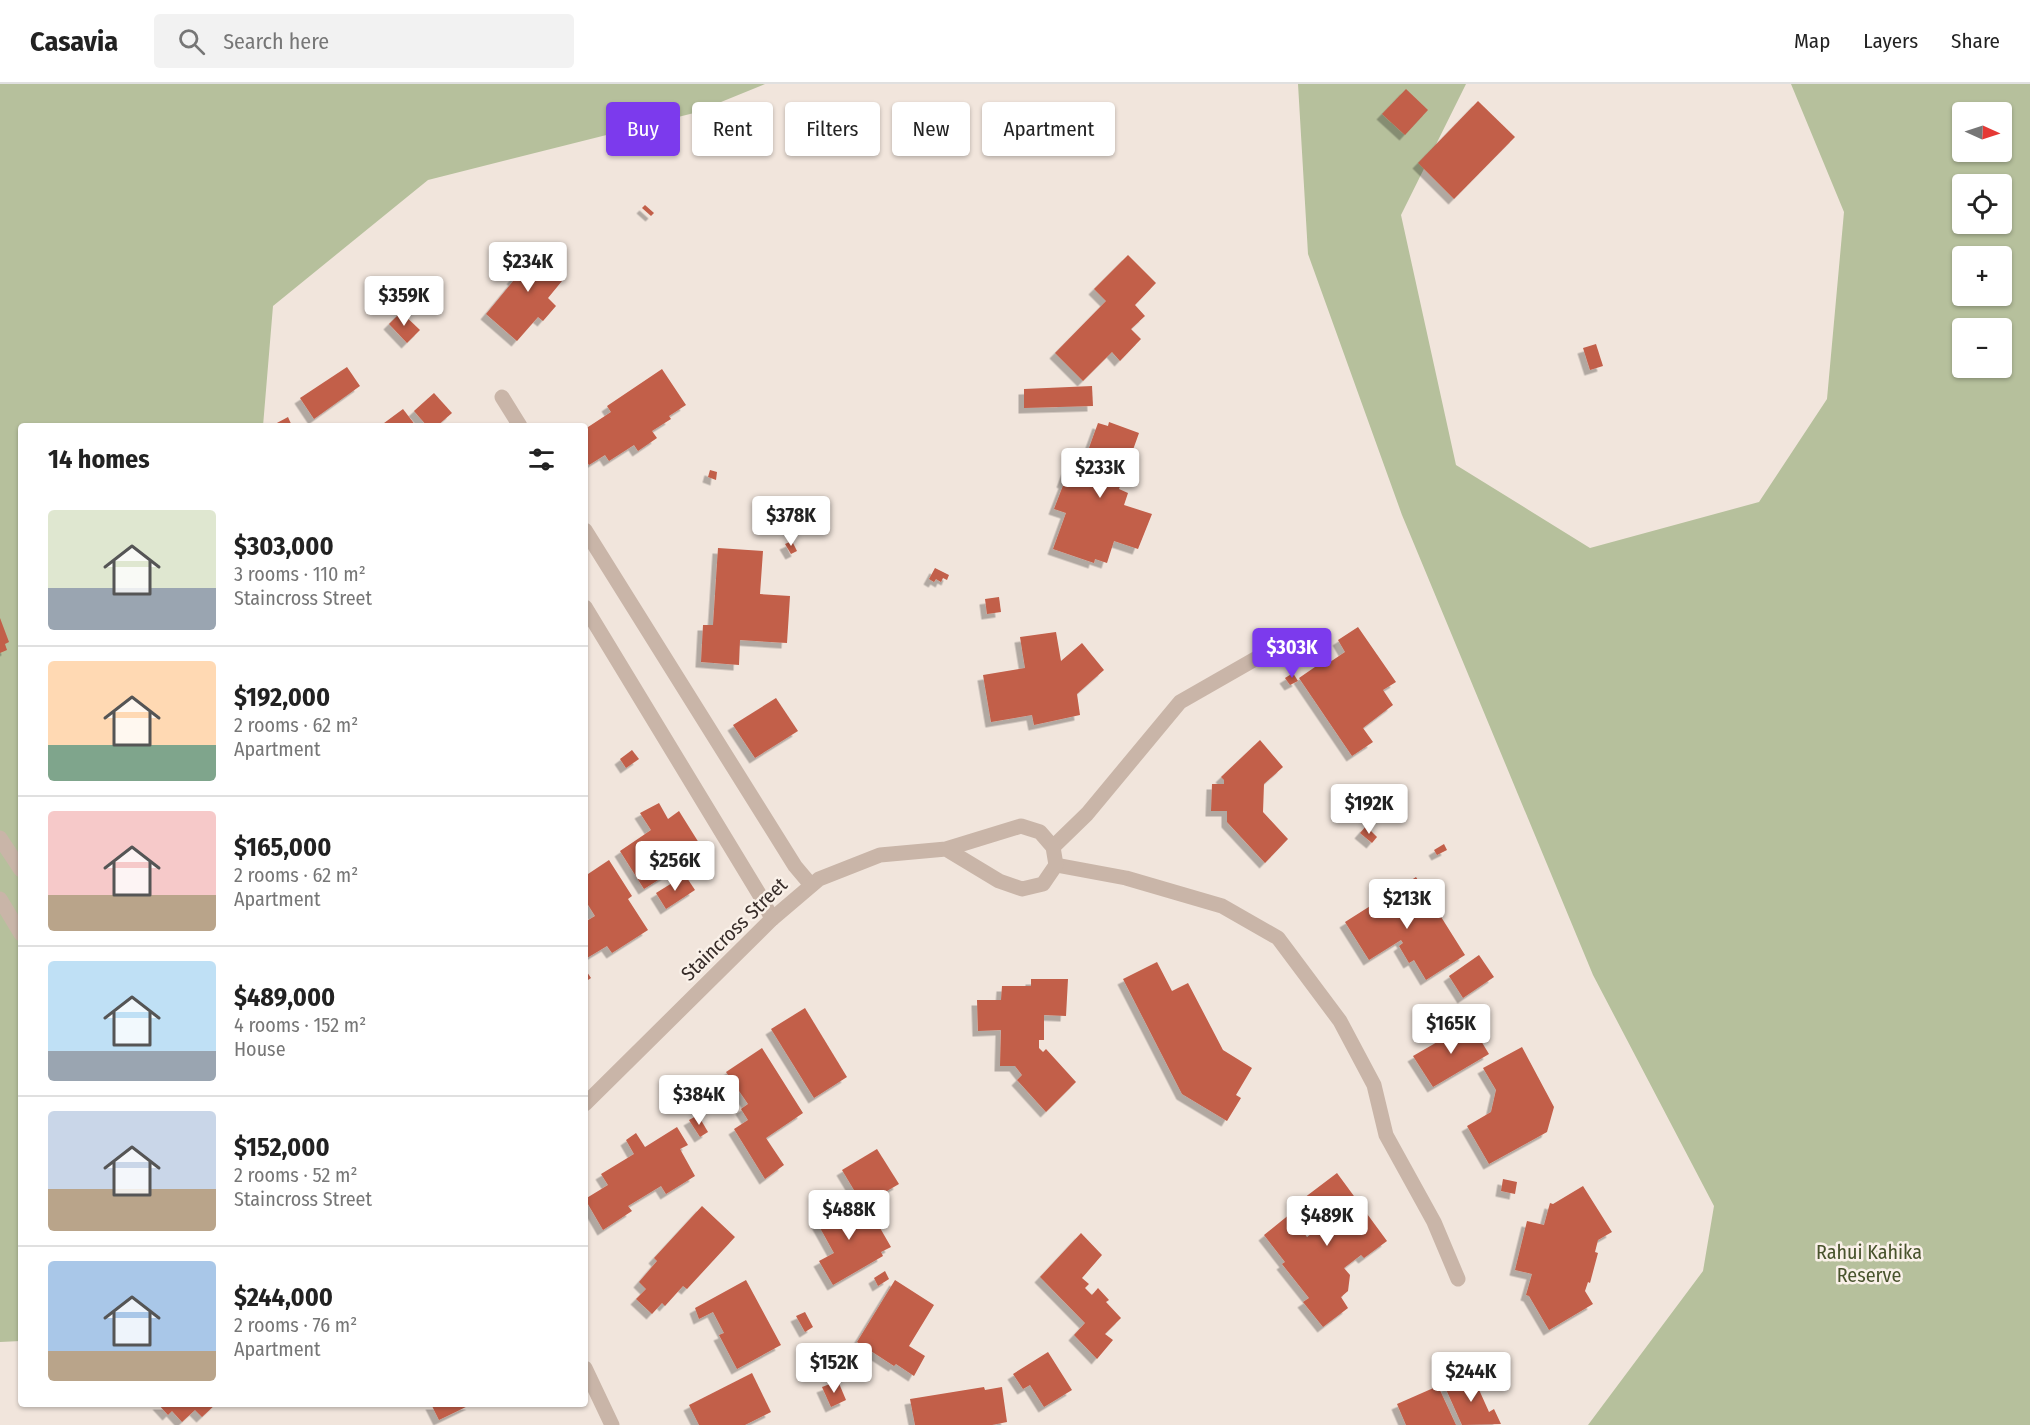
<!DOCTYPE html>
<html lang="en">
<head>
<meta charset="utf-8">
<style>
  :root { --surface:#fff; --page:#f2f2f2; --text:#222; --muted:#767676; --line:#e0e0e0; --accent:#7c3aed }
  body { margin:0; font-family:"Fira Sans Condensed",sans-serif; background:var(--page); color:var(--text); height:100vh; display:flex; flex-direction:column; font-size:22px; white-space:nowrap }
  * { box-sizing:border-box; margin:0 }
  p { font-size:20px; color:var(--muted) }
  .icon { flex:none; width:33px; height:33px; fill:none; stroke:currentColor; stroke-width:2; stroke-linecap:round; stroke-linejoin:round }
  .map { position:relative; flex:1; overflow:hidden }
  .panel { position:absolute; left:18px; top:339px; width:570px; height:984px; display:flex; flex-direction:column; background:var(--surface); border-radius:6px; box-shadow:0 2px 4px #0004 }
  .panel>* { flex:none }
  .top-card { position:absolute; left:606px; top:18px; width:570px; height:54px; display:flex; gap:12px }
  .needle { width:39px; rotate:93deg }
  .controls { position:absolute; left:1952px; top:18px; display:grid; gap:12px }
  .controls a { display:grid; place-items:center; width:60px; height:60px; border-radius:6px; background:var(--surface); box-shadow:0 2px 4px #0004; font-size:30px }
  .price { position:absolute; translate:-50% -51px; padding:0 14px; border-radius:6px; background:#fff; color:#222; font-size:20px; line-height:39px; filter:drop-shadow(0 2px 3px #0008) }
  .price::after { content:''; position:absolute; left:50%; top:36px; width:18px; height:14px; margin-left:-9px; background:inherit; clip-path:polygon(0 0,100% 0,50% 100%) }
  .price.on { background:var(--accent); color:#fff }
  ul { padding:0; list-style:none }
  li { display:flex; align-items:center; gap:18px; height:150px; padding:0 30px }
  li+li { border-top:2px solid var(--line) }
  li span { display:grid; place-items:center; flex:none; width:168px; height:120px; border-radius:6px; color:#555 }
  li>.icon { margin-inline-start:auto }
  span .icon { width:72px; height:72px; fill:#fffc; stroke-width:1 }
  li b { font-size:26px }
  h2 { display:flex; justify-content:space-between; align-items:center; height:72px; padding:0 30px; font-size:26px }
  .chip { padding:0 21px; border-radius:6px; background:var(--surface); box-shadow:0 2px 4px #0004; font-size:21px; line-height:54px }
  .chip.on { background:var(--accent); color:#fff }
  header { display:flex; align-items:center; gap:36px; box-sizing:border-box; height:84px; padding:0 30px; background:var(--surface); border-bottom:2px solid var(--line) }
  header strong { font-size:28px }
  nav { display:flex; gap:33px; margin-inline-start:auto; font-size:21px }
  .search { width:420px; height:54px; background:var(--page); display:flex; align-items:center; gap:15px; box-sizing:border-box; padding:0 21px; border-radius:6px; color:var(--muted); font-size:22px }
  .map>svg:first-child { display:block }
</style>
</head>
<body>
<header>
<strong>Casavia</strong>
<div class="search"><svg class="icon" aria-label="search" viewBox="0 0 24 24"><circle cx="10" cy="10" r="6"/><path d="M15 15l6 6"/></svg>Search here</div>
<nav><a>Map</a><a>Layers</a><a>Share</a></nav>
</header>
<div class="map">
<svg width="2030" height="1341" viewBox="0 0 2030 1341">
  <defs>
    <filter id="shadow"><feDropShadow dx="-5.5" dy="5.5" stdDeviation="0" flood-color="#0004"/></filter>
  </defs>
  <rect width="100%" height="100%" fill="#f1e5dc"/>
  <g fill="#b6c09c" fill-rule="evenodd">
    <polygon points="0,0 765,0 694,29 428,96 273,222 263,342 21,342 21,1257 0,1258"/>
    <path d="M1298,0H1466L1401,131L1456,381L1590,464L1759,418L1827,315L1844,128L1791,0H2030V1341H1588L1703,1187L1714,1122L1593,891L1402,431L1308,170ZM1962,28H2001V68H1962ZM1962,100H2001V140H1962ZM1962,172H2001V212H1962ZM1962,244H2001V284H1962Z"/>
  </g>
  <g fill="#c25e49" filter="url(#shadow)">
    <polygon points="1406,5 1428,26 1405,51 1382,30"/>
    <polygon points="1478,17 1515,53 1454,115 1418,79"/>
    <polygon points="645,121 654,129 651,132 642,124"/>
    <polygon points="545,158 564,175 552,188 562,197 548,214 556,222 543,237 538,233 517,257 486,230 514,196 512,195 523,182 521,180 530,170 532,172"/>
    <polygon points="1128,171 1156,199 1135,221 1145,232 1131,245 1141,255 1120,277 1112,268 1083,297 1055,269 1106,217 1094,205"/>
    <polygon points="401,228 420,246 407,259 389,240"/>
    <polygon points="1596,260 1603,282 1590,286 1583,264"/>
    <polygon points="347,283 360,302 314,335 300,314"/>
    <polygon points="662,285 686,321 669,332 671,335 652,347 657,354 638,367 634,361 609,377 605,371 589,381 585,375 585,345 611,328 607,322"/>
    <polygon points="1092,302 1093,322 1024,324 1024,305"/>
    <polygon points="434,309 452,329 437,342 427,342 414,327"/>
    <polygon points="403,325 416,342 380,342"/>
    <polygon points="288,333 292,342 276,342 275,340"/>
    <polygon points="1109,338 1139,349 1119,405 1128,409 1124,421 1152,430 1138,465 1114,457 1107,479 1095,475 1094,479 1053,465 1066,429 1054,425 1064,399 1062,398 1068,382 1081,386 1098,339 1108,342"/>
    <polygon points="710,386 717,388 716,396 708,393"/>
    <polygon points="792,457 797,467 791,470 785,460"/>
    <polygon points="718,464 763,467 760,510 790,512 787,559 740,556 739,581 701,578 703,541 713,541"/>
    <polygon points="935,484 949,491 947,496 943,494 941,498 936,495 934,498 929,495"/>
    <polygon points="999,513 1001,528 987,530 985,515"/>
    <polygon points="0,534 9,558 5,560 7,566 0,569"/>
    <polygon points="1358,543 1396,598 1383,606 1393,621 1363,644 1373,658 1352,672 1299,594 1328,574 1330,578 1345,568 1338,556"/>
    <polygon points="1056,548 1061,577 1082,559 1104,586 1077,610 1080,631 1034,641 1032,631 991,638 983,591 1025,584 1020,553"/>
    <polygon points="1293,589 1298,597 1290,601 1285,594"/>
    <polygon points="776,614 798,647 755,674 733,641"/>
    <polygon points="1260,656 1283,683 1264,700 1263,728 1288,755 1265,779 1227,738 1227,727 1211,727 1212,700 1224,700 1224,696 1221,693"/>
    <polygon points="632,666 639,675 626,684 620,675"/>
    <polygon points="659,719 668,735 679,727 704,767 644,805 620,767 651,746 640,729"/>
    <polygon points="1366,742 1377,753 1372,759 1360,749"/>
    <polygon points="1444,760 1447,766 1437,771 1434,766"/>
    <polygon points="609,776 632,812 628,815 648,846 612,869 607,862 587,874 585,871 585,838 595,832 585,816 585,792"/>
    <polygon points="685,791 695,806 666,825 656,809"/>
    <polygon points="1416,793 1465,871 1426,896 1414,876 1409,879 1399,862 1403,859 1401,856 1369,876 1345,838"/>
    <polygon points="1479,871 1494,893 1463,914 1449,892"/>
    <polygon points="1157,878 1172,907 1188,899 1223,966 1252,984 1236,1011 1241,1014 1227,1037 1182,1010 1123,895"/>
    <polygon points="585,885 591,894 585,898"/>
    <polygon points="1031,895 1068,895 1066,932 1044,931 1044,956 1039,956 1039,964 1043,968 1046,965 1076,998 1046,1028 1017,996 1022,991 1015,982 1000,982 1001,946 978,947 977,916 1001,916 1002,902 1031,902"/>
    <polygon points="805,924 847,993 814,1014 771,945"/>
    <polygon points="1470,939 1489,970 1433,1003 1413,972"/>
    <polygon points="1522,963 1554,1023 1547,1048 1489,1080 1467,1042 1491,1028 1496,1006 1483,984"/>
    <polygon points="762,964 803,1029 766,1054 784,1081 765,1095 734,1045 748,1036 741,1025 748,1020 726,988"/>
    <polygon points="698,1031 708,1048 700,1053 689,1036"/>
    <polygon points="677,1043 688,1061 680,1065 695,1092 666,1110 661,1102 628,1122 632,1127 603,1146 585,1115 608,1101 601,1090 634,1070 626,1056 636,1049 645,1063"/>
    <polygon points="877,1065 899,1100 863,1121 842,1086"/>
    <polygon points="1337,1089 1387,1157 1364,1174 1361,1171 1344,1184 1350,1191 1348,1207 1341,1213 1348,1224 1323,1243 1303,1218 1309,1214 1282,1180 1285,1178 1264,1151 1290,1130 1307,1153 1323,1141 1304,1114"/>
    <polygon points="1503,1095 1517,1098 1515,1110 1501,1107"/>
    <polygon points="1583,1102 1612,1148 1598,1156 1595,1168 1598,1169 1590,1199 1588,1198 1585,1207 1593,1220 1549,1246 1529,1212 1526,1211 1532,1190 1515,1186 1527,1137 1544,1141 1550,1119 1553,1120"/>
    <polygon points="850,1113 867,1142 876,1137 891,1163 881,1168 883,1172 833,1201 819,1177 834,1169 814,1133"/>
    <polygon points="702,1122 735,1153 687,1205 683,1202 665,1222 662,1219 652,1230 636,1215 646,1205 639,1198 657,1177 654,1174"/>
    <polygon points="1081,1149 1102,1171 1082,1194 1089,1200 1085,1204 1092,1211 1098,1204 1109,1216 1106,1218 1121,1234 1105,1250 1113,1256 1097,1275 1074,1251 1085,1239 1040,1193"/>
    <polygon points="885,1187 889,1195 878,1202 874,1194"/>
    <polygon points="746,1196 781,1261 737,1285 719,1251 724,1249 713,1228 699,1235 695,1224"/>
    <polygon points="895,1196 934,1221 909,1262 925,1272 914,1292 896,1280 894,1282 857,1258"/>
    <polygon points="805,1228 813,1243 805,1248 796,1232"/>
    <polygon points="1048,1268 1072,1306 1044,1323 1030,1301 1023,1305 1013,1290"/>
    <polygon points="752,1289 771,1328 745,1341 699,1341 689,1321"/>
    <polygon points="1472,1290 1489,1328 1494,1325 1501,1340 1462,1341 1445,1303"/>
    <polygon points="838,1297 846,1316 831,1323 822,1303"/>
    <polygon points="1438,1302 1456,1341 1406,1341 1397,1320"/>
    <polygon points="984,1303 985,1306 1002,1303 1007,1338 992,1341 915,1341 910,1315"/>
    <polygon points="158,1320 216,1320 202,1333 195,1326 182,1338 172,1327 168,1331"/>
    <polygon points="431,1320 472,1320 439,1336"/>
  </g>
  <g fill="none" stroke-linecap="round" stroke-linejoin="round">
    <g stroke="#c9b5a8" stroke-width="15">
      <polyline points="502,313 520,342"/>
      <polyline points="585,446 795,782 811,801"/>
      <polyline points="585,523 761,813 772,835"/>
      <polyline points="0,754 21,786"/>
      <polyline points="1053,763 1087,730 1180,618 1290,555"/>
      <polyline points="1056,781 1126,794 1222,822 1278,854 1340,937 1374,1001 1386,1051 1434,1138 1458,1195"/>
      <polyline points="0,815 21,850"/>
    </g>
    <g stroke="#c9b5a8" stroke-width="15">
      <polyline points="585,1020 772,835 819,795 880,771 946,765 1021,742 1040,748 1053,763 1056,781 1043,800 1022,805 999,797 946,765"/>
      <polyline points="585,1284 612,1341"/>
    </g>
  </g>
  <g text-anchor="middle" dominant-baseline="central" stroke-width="5" stroke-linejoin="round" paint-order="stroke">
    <g font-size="20" fill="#362b28" stroke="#f9f0e8">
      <text transform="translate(734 845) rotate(-44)">Staincross Street</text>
    </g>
    <g font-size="20" fill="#48532c" stroke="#f9f0e8">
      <text x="1869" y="1168">Rahui Kahika<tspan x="1869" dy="23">Reserve</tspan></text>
    </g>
  </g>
</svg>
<div class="controls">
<a><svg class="needle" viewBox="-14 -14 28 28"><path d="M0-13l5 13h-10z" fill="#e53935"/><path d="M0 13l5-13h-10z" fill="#767676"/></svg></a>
<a><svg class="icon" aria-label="locate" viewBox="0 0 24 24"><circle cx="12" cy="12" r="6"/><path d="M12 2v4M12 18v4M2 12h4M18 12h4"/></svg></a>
<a>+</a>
<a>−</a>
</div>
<b class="price" style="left:528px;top:209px">$234K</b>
<b class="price" style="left:404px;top:243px">$359K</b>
<b class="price" style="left:1100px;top:415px">$233K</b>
<b class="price" style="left:791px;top:463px">$378K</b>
<b class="price on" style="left:1292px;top:595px">$303K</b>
<b class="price" style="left:1369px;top:751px">$192K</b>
<b class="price" style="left:675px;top:808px">$256K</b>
<b class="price" style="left:1407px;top:846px">$213K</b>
<b class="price" style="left:1451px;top:971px">$165K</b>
<b class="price" style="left:699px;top:1042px">$384K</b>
<b class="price" style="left:849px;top:1157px">$488K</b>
<b class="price" style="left:1327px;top:1163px">$489K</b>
<b class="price" style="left:834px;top:1310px">$152K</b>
<b class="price" style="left:1471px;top:1319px">$244K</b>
<div class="top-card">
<a class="chip on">Buy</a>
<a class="chip">Rent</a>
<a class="chip">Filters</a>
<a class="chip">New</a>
<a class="chip">Apartment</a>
</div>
<section class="panel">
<h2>14 homes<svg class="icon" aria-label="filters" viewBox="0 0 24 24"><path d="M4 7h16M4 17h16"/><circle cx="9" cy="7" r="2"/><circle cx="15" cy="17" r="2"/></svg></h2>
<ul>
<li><span style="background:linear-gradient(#dfe7d0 65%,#9aa5b1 0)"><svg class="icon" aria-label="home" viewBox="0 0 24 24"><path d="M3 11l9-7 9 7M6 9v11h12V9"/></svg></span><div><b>$303,000</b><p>3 rooms · 110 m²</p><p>Staincross Street</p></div></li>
<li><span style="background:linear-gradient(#ffd9b3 70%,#7fa58c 0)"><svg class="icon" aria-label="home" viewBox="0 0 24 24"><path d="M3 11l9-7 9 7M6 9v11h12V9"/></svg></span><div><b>$192,000</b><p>2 rooms · 62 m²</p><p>Apartment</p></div></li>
<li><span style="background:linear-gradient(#f6c9c9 70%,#b9a48a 0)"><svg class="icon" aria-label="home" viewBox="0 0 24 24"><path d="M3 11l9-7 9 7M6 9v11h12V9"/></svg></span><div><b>$165,000</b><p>2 rooms · 62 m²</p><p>Apartment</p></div></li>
<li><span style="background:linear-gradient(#bfe0f5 75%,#9aa5b1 0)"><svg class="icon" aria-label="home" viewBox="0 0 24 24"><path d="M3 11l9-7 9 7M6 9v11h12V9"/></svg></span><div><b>$489,000</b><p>4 rooms · 152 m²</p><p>House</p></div></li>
<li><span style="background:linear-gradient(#c9d6e8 65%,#b9a48a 0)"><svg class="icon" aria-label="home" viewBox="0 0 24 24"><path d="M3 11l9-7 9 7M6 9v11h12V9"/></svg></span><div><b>$152,000</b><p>2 rooms · 52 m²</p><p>Staincross Street</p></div></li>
<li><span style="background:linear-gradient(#a9c7e8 75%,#b9a48a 0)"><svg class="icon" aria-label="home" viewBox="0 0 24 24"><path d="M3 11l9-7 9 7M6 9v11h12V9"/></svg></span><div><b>$244,000</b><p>2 rooms · 76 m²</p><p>Apartment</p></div></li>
</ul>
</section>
</div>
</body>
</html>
